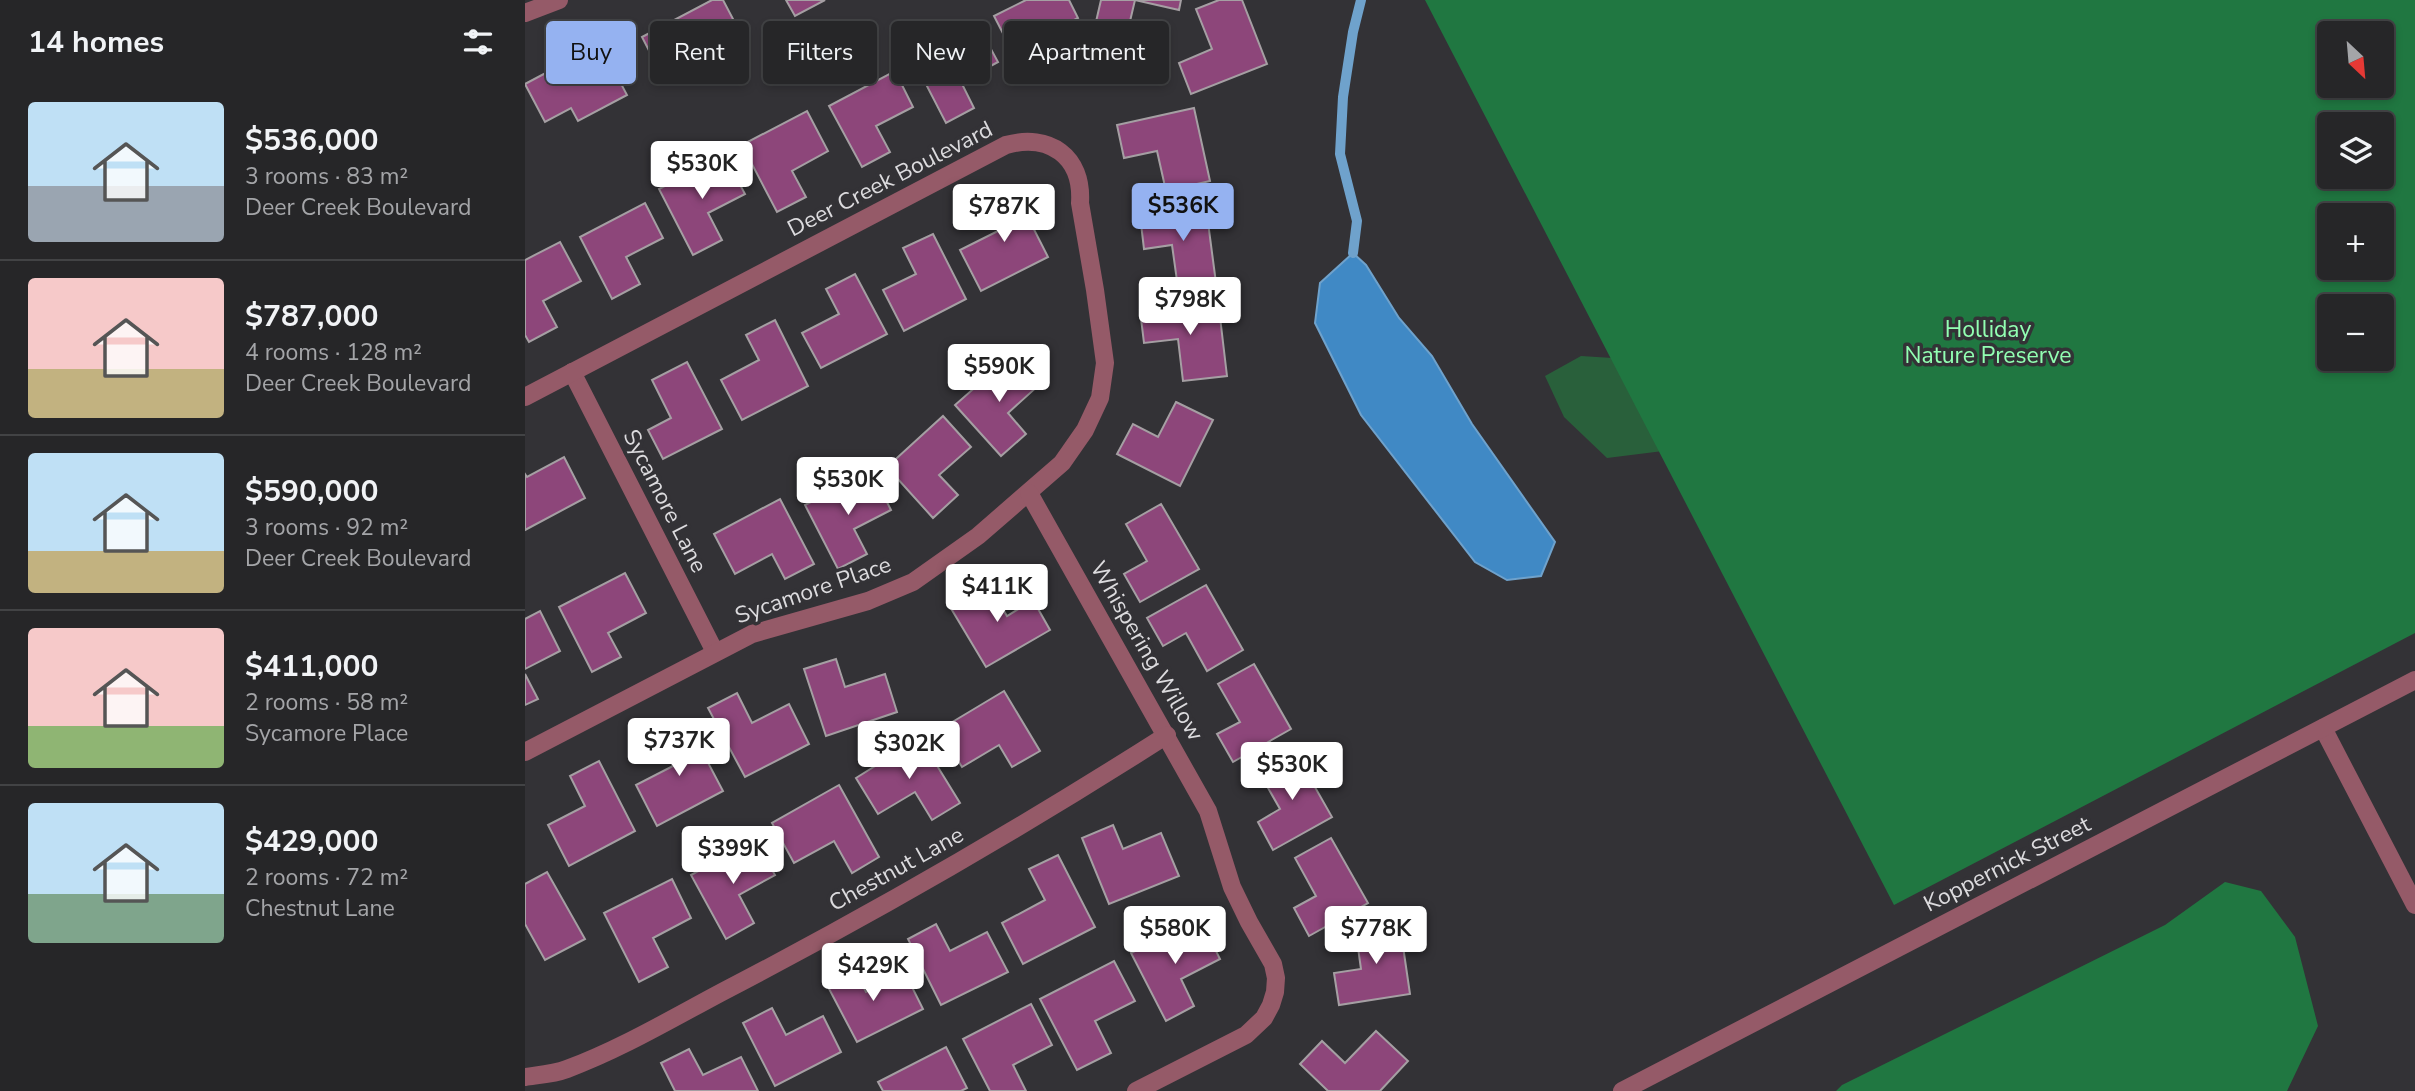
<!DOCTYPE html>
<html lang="en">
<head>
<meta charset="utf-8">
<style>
  :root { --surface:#262628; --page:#323234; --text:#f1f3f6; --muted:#a4a5a8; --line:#424345; --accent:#95b2f1 }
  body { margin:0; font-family:"Nunito Sans",sans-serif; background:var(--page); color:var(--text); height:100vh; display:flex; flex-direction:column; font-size:26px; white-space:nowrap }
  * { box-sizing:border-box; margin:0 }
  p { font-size:23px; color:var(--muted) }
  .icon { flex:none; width:38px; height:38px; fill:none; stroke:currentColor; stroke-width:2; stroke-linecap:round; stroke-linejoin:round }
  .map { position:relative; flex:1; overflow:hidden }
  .side { display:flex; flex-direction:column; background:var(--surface); width:525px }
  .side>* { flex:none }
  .top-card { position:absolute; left:21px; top:21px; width:665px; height:63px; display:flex; gap:14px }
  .needle { width:46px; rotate:154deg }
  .controls { position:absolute; left:1792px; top:21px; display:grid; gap:14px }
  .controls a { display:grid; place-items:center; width:77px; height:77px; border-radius:7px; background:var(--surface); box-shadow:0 4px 10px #0003,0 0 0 2px var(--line); font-size:35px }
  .price { position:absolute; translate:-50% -60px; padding:0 16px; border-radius:7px; background:#fff; color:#222; font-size:23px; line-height:46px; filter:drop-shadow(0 2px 4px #0008) }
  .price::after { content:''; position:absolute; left:50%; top:42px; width:21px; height:16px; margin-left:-10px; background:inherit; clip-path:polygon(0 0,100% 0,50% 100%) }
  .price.selected { background:var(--accent); color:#111 }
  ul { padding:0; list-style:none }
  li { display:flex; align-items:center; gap:21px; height:175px; padding:0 28px }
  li+li { border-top:2px solid var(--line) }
  li span { display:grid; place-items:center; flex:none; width:196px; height:140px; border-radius:7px; color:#555 }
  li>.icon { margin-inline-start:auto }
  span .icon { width:84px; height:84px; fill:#fffc; stroke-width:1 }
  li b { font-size:30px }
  h2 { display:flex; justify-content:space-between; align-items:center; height:84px; padding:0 28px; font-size:30px }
  .pill { padding:0 24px; border-radius:7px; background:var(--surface); box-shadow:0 4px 10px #0003,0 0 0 2px var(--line); font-size:24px; line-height:63px }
  .pill.selected { background:var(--accent); color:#111 }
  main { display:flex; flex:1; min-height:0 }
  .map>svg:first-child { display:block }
</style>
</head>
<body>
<main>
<section class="side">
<h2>14 homes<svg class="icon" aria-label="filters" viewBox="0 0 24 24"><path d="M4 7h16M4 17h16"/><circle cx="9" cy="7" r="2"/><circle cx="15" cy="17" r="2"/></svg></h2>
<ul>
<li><span style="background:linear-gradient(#bfe0f5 60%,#9aa5b1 0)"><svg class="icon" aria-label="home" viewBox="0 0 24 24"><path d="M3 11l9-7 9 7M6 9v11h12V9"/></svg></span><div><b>$536,000</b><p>3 rooms · 83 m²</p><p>Deer Creek Boulevard</p></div></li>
<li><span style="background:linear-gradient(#f6c9c9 65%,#c2b280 0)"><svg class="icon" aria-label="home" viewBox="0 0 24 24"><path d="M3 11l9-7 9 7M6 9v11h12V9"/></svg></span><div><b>$787,000</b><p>4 rooms · 128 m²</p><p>Deer Creek Boulevard</p></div></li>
<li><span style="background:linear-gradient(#bfe0f5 70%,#c2b280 0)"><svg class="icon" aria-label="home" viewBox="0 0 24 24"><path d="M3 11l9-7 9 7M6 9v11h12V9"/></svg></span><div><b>$590,000</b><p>3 rooms · 92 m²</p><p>Deer Creek Boulevard</p></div></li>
<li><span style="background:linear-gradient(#f6c9c9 70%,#8fb573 0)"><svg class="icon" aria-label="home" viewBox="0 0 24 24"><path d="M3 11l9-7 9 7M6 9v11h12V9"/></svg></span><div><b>$411,000</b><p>2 rooms · 58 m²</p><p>Sycamore Place</p></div></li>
<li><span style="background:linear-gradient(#bfe0f5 65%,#7fa58c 0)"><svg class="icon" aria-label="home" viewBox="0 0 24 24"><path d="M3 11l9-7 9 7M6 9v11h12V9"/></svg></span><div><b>$429,000</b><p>2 rooms · 72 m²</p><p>Chestnut Lane</p></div></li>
</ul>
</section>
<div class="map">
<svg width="1890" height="1091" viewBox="0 0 1890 1091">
  <rect width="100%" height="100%" fill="#333236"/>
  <polygon fill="#29603b" points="1056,356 1119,360 1178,446 1082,458 1039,417 1020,376"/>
  <g fill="#207741" fill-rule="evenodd">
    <path d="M900,0H1890V633L1369,905ZM1804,33H1857V86H1804ZM1804,124H1857V177H1804ZM1804,215H1857V268H1804ZM1804,306H1857V359H1804Z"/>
    <polygon points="1700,882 1736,891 1770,937 1793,1026 1762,1091 1311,1091 1317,1085 1640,925"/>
  </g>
  <polygon fill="#4089c5" stroke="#6fa2cc" stroke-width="2" points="828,253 841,265 874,318 907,356 947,424 1030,542 1016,576 982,580 950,562 836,415 790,323 795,283"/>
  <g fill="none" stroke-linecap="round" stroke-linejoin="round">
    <polyline stroke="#6fa2cc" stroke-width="10" points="828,253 832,221 815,154 818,97 828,32 836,0"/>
  </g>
  <g fill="#8d467a" stroke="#a59fa3" stroke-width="2">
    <polygon points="187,0 198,0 218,38 169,64 166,58 136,74 117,37"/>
    <polygon points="261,0 300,0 270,16"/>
    <polygon points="501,0 544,0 553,18 516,37 530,63 501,78 469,16"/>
    <polygon points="576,0 656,0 654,10 610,0 602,34 570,26"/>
    <polygon points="694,0 717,0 742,64 666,94 654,63 687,49 671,9"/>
    <polygon points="454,27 473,62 436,82 449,108 421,123 389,61"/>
    <polygon points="75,44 102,95 53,121 46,108 20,122 0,84"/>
    <polygon points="370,71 388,107 351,126 365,152 337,167 304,106"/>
    <polygon points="669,108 685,181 641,191 632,151 599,158 592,125"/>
    <polygon points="282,111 303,151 267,171 281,197 252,212 217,145"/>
    <polygon points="199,155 220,194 183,213 197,240 168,255 134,189"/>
    <polygon points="489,190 523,257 456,291 435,250 473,231 460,205"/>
    <polygon points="120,203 138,238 101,257 115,284 87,299 55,237"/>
    <polygon points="681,207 691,283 653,288 647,245 619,249 615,215"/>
    <polygon points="408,234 441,299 379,331 358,290 391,274 378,248"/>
    <polygon points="35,242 56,281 18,301 32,327 4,342 0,335 0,260"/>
    <polygon points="330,274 362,334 296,368 277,333 314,314 301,289"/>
    <polygon points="693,300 702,376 658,381 653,339 619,343 615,310"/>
    <polygon points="250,320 283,386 217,420 196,380 234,360 221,335"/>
    <polygon points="487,355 514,385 483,413 501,434 476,456 430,405"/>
    <polygon points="162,362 197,429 138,459 123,430 146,418 127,380"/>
    <polygon points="651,402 688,420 655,486 592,454 608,424 633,437"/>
    <polygon points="418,416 446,447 414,475 433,495 408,518 362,467"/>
    <polygon points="39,457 60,498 0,530 0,474 2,477"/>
    <polygon points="346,471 366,510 329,529 342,554 313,569 280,505"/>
    <polygon points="255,499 289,564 260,579 247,554 210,574 189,534"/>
    <polygon points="636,504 674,569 615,602 599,574 622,561 601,524"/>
    <polygon points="100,573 121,613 83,633 96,657 67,672 34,607"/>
    <polygon points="462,583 482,616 508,600 525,630 461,667 424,605"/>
    <polygon points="681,585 718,650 682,671 661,633 638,646 622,618"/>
    <polygon points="15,611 35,651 0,669 0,619"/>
    <polygon points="311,659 320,687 360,674 372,712 301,736 279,669"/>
    <polygon points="729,664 766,729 708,762 692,734 715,722 693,684"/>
    <polygon points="0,674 13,699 0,705"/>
    <polygon points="479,691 515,751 487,767 474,745 437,767 414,730"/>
    <polygon points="212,693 227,723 264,704 284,744 220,777 183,708"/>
    <polygon points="161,721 198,791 132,826 111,785 148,766 133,736"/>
    <polygon points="395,738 435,803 407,820 390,792 353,814 331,778"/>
    <polygon points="770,752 807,817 748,850 733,822 755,809 734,772"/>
    <polygon points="74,761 110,831 44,866 23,825 60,806 45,776"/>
    <polygon points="314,785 354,857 327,873 309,841 269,863 247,823"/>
    <polygon points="588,825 598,849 636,833 654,876 584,904 557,838"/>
    <polygon points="806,838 843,903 784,936 769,908 791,896 770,858"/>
    <polygon points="230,840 250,875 214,895 229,923 201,939 166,875"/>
    <polygon points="533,855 570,927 498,964 477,923 520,900 504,869"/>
    <polygon points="22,872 60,939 20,960 0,924 0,884"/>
    <polygon points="147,879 166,918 128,938 143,967 114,982 79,913"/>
    <polygon points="675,919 695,959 656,979 669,1006 641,1021 606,953"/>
    <polygon points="874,919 885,994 814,1005 809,973 836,969 830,926"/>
    <polygon points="411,924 425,951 462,932 483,972 416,1005 383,939"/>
    <polygon points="589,961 610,1001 570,1021 586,1053 552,1070 515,999"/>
    <polygon points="329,969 341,992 380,973 398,1009 332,1042 301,983"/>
    <polygon points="506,1004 527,1045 488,1065 501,1091 465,1091 438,1039"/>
    <polygon points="247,1008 261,1035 298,1016 316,1052 250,1086 218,1023"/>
    <polygon points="851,1031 883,1061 855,1091 803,1091 775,1064 797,1041 820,1063"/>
    <polygon points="421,1047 442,1088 436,1091 358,1091 353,1082"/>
    <polygon points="164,1049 178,1075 216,1057 233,1091 150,1091 136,1063"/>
  </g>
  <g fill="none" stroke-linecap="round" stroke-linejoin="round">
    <g stroke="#955a68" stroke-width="18">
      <polyline points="0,13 34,0"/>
      <polyline points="47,372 190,652"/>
      <path d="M0,397L481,145C524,133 558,156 555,203L570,290L580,363L575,398L560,430L537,463L453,536L388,582L343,601L227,634L0,752"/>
      <polyline points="504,493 683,811 707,887 724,922 748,964 751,978 750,992 746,1005 739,1018 721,1035 611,1091"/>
      <polyline points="1798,728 1890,905"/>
      <path d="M0,1077C13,1075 29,1074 42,1069C96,1049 148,1018 199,991C351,912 498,827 642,735"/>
      <polyline points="1097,1091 1890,680"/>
    </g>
  </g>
  <g text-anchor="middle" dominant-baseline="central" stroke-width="7" stroke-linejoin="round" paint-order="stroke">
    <g font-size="23" fill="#dcdbde" stroke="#333236">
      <text transform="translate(365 179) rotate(-27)">Deer Creek Boulevard</text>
      <text transform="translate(140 501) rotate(63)">Sycamore Lane</text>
      <text transform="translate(288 590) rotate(-19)">Sycamore Place</text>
      <text transform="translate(622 651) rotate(60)">Whispering Willow</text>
      <text transform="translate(1482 864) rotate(-27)">Koppernick Street</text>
      <text transform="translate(371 869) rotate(-29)">Chestnut Lane</text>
    </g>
    <g font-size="23" fill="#92ffb2" stroke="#333236">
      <text x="1463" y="329">Holliday<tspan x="1463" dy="26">Nature Preserve</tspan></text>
    </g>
  </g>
</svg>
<div class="controls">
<a><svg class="needle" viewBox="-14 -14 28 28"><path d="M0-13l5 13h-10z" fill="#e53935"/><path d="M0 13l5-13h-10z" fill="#a4a5a8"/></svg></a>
<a><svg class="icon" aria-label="layers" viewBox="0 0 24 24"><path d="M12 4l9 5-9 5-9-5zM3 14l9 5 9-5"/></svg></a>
<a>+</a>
<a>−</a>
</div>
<b class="price" style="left:177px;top:201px">$530K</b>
<b class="price selected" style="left:658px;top:243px">$536K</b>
<b class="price" style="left:479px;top:244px">$787K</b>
<b class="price" style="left:665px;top:337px">$798K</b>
<b class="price" style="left:474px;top:404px">$590K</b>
<b class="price" style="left:323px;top:517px">$530K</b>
<b class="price" style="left:472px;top:624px">$411K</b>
<b class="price" style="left:154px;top:778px">$737K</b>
<b class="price" style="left:384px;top:781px">$302K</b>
<b class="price" style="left:767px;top:802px">$530K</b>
<b class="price" style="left:208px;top:886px">$399K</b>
<b class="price" style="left:650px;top:966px">$580K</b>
<b class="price" style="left:851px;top:966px">$778K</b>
<b class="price" style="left:348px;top:1003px">$429K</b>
<div class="top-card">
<a class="pill selected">Buy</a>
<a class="pill">Rent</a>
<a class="pill">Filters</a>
<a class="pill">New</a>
<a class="pill">Apartment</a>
</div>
</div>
</main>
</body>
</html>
